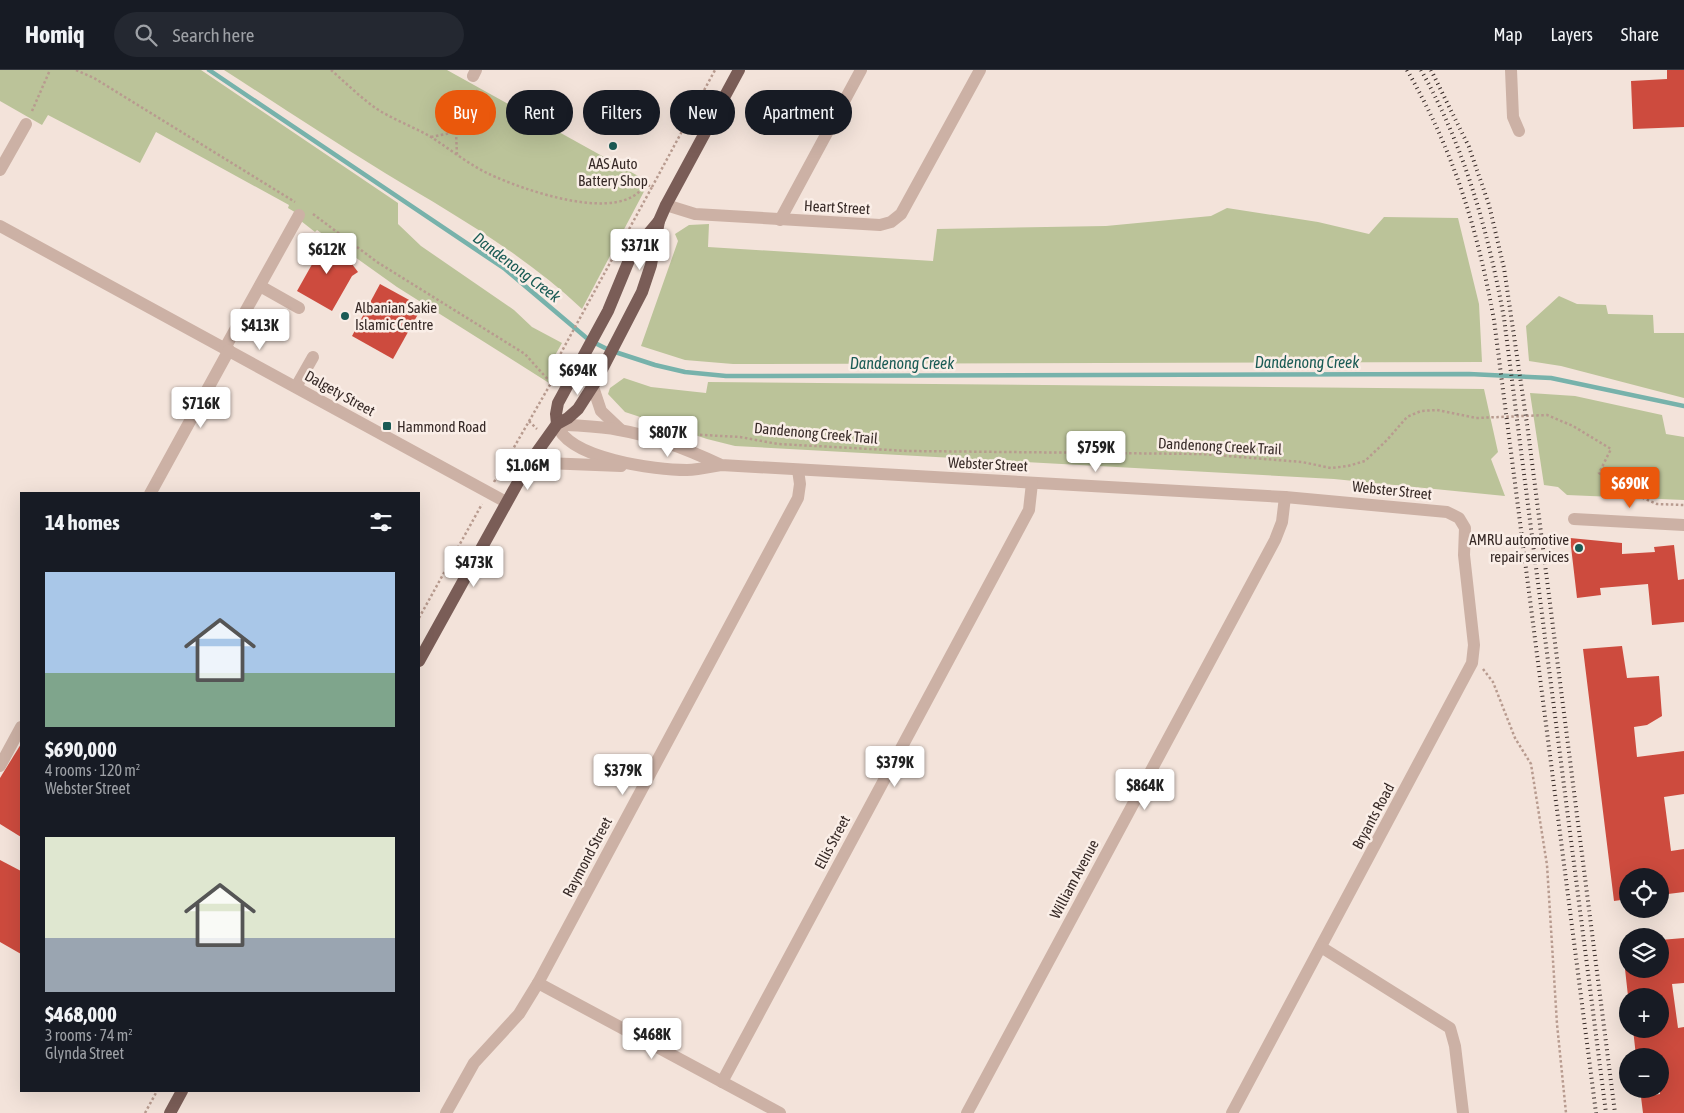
<!DOCTYPE html>
<html lang="en">
<head>
<meta charset="utf-8">
<style>
  :root { --surface:#171b24; --page:#242831; --text:#f1f3f6; --muted:#9ea1a6; --line:#363941; --accent:#ea580c }
  body { margin:0; font-family:"Asap Condensed",sans-serif; background:var(--page); color:var(--text); height:100vh; display:flex; flex-direction:column; font-size:19px; white-space:nowrap }
  * { box-sizing:border-box; margin:0 }
  p { font-size:16px; color:var(--muted) }
  .icon { flex:none; width:28px; height:28px; fill:none; stroke:currentColor; stroke-width:2; stroke-linecap:round; stroke-linejoin:round }
  .map { position:relative; flex:1; overflow:hidden }
  .drawer { position:absolute; left:20px; top:422px; width:400px; height:600px; display:flex; flex-direction:column; background:var(--surface); border-radius:0px; box-shadow:0 5px 20px #0002 }
  .drawer>* { flex:none }
  .hud { position:absolute; left:435px; top:20px; width:475px; height:45px; display:flex; gap:10px }
  .controls { position:absolute; left:1619px; top:798px; display:grid; gap:10px }
  .controls a { display:grid; place-items:center; width:50px; height:50px; border-radius:50%; background:var(--surface); box-shadow:0 5px 20px #0002; font-size:25px }
  .price { position:absolute; translate:-50% -42px; padding:0 11px; border-radius:5px; background:#fff; color:#222; font-size:16px; line-height:32px; filter:drop-shadow(0 1px 2px #0008) }
  .price::after { content:''; position:absolute; left:50%; top:30px; width:15px; height:11px; margin-left:-8px; background:inherit; clip-path:polygon(0 0,100% 0,50% 100%) }
  .price.on { background:var(--accent); color:#fff }
  ul { padding:0; list-style:none }
  li { display:grid; align-content:center; gap:10px; height:265px; padding:0 25px }
  li span { display:grid; place-items:center; height:155px; border-radius:0px; color:#555 }
  li>.icon { margin-inline-start:auto }
  span .icon { width:90px; height:90px; fill:#fffc; stroke-width:1 }
  li b { font-size:21px }
  h2 { display:flex; justify-content:space-between; align-items:center; height:60px; padding:0 25px; font-size:21px }
  .chip { padding:0 18px; border-radius:22px; background:var(--surface); box-shadow:0 5px 20px #0002; font-size:18px; line-height:45px }
  .chip.on { background:var(--accent); color:#fff }
  header { display:flex; align-items:center; gap:30px; box-sizing:border-box; height:70px; padding:0 25px; background:var(--surface); border-bottom:1px solid var(--line) }
  header strong { font-size:24px }
  nav { display:flex; gap:28px; margin-inline-start:auto; font-size:18px }
  .search { width:350px; height:45px; background:var(--page); display:flex; align-items:center; gap:12px; box-sizing:border-box; padding:0 18px; border-radius:28px; color:var(--muted); font-size:19px }
  .map>svg:first-child { display:block }
</style>
</head>
<body>
<header>
<strong>Homiq</strong>
<div class="search"><svg class="icon" aria-label="search" viewBox="0 0 24 24"><circle cx="10" cy="10" r="6"/><path d="M15 15l6 6"/></svg>Search here</div>
<nav><a>Map</a><a>Layers</a><a>Share</a></nav>
</header>
<div class="map">
<svg width="1684" height="1043" viewBox="0 0 1684 1043">
  <rect width="100%" height="100%" fill="#f3e3da"/>
  <g fill="#bbc399">
    <polygon points="0,0 201,0 398,133 398,154 421,176 514,240 532,257 562,273 549,296 549,313 397,217 317,160 315,162 301,151 303,147 288,138 289,135 156,62 140,93 48,45 42,55 0,31"/>
    <path d="M224,0H447L649,112L582,239C524,184 453,144 385,103C331,70 277,34 224,0Z"/>
    <polygon points="1227,138 1318,152 1369,164 1384,147 1458,148 1479,234 1482,292 733,294 685,290 641,276 678,171 675,164 689,155 709,154 708,177 933,191 937,159 1106,156 1211,146"/>
    <polygon points="1559,226 1577,234 1606,235 1608,244 1653,245 1654,263 1684,263 1684,328 1561,296 1529,291 1526,256"/>
    <polygon points="624,308 651,317 706,323 708,312 1484,319 1498,382 1491,389 1505,426 1334,409 735,376 707,369 625,342 608,324 610,318"/>
    <polygon points="1530,323 1575,326 1662,345 1666,364 1684,367 1684,430 1567,425 1558,417 1544,415"/>
  </g>
  <g fill="none" stroke-linecap="round" stroke-linejoin="round">
    <polyline stroke="#77b2ab" stroke-width="4.5" points="209,0 505,199 589,270 609,280 655,295 685,302 726,306 1469,304 1551,308 1684,336"/>
  </g>
  <g fill="#cd4b3e">
    <polygon points="1667,0 1684,0 1684,57 1633,59 1631,11 1667,9"/>
    <polygon points="318,167 338,179 337,182 346,186 358,202 352,206 332,241 297,221 315,189 307,185"/>
    <polygon points="380,214 422,237 393,289 352,266"/>
    <polygon points="1570,468 1622,473 1622,484 1655,482 1654,477 1674,475 1678,510 1684,509 1684,552 1652,555 1648,514 1600,518 1601,525 1577,528"/>
    <polygon points="1622,576 1627,608 1659,606 1662,646 1647,655 1634,657 1637,687 1684,681 1684,724 1664,727 1671,781 1684,779 1684,822 1660,825 1660,806 1628,806 1628,829 1614,831 1583,579"/>
    <polygon points="21,674 21,767 0,754 0,708"/>
    <polygon points="0,790 21,801 21,884 0,872"/>
    <polygon points="1684,868 1684,913 1672,914 1678,958 1684,957 1684,1043 1643,1043 1641,1027 1660,1024 1660,986 1636,986 1633,959 1660,959 1660,926 1628,926 1625,899 1660,899 1660,870"/>
  </g>
  <g fill="none" stroke-linecap="round" stroke-linejoin="round">
    <g stroke="#b89b8f" stroke-width="2.5" stroke-dasharray="2.5 2.5" stroke-linecap="butt">
      <polyline points="76,0 94,8 295,132"/>
      <path d="M331,0C346,13 361,28 377,39C394,50 414,57 431,67C450,79 468,94 489,104C521,119 622,156 645,114L652,117L622,172"/>
      <polyline points="32,41 50,0"/>
      <polyline points="456,62 457,85"/>
      <polyline points="431,67 456,62 478,19"/>
      <polyline points="652,117 715,0"/>
      <polyline points="313,144 377,192 525,284 551,313"/>
      <polyline points="529,351 537,359"/>
      <polyline points="685,364 740,367 778,374 908,381 1202,384 1302,392 1331,398 1348,396 1365,391 1387,370 1407,347 1421,341 1437,340 1476,348 1547,345 1573,356 1611,379 1599,403 1631,423 1657,434 1684,435"/>
      <polyline points="494,412 551,313 556,292 616,182"/>
      <polyline points="419,548 482,434"/>
      <polyline points="1483,599 1493,612 1515,668 1531,694 1547,795 1557,954 1566,1043"/>
      <polyline points="145,1043 157,1021"/>
    </g>
    <g stroke="#ccb1a5" stroke-width="12">
      <polyline points="1511,0 1513,47 1519,61"/>
      <polyline points="473,6 476,0"/>
      <polyline points="0,100 26,54"/>
      <polyline points="666,135 695,144 880,155 891,152 901,144 980,0"/>
      <polyline points="780,150 861,0"/>
      <polyline points="0,156 506,432"/>
      <polyline points="260,216 299,238"/>
      <polyline points="225,278 299,145"/>
      <polyline points="296,317 313,287"/>
      <polyline points="593,317 601,341 620,359"/>
      <path d="M721,395C689,380 655,366 619,360C599,356 578,356 557,354C567,389 656,400 687,400C698,400 710,397 721,395L1285,427L1447,442L1459,448L1465,458L1464,485L1474,575L1472,593L1232,1043"/>
      <polyline points="527,396 545,393 621,396"/>
      <polyline points="150,424 229,280"/>
      <polyline points="1574,449 1684,455"/>
      <polyline points="0,696 21,657"/>
      <polyline points="1321,877 1450,958 1455,976 1463,1043"/>
      <polyline points="538,913 780,1043"/>
      <polyline points="722,1012 1029,440 1032,413"/>
      <polyline points="446,1043 474,993 519,944 538,913 798,428 800,414 798,400"/>
      <polyline points="967,1043 1275,470 1282,452 1285,427"/>
    </g>
    <g stroke="#7a5d57" stroke-width="12">
      <polyline points="557,354 556,344 558,333 608,241 632,183 659,151"/>
      <polyline points="419,591 527,396 557,354 568,348 578,339 596,311 642,222 651,195 659,151 666,135 739,0"/>
      <polyline points="170,1043 182,1021"/>
    </g>
    <g stroke="#372a27" stroke-width="4" stroke-dasharray="1 4" stroke-linecap="butt">
      <path d="M1407,0C1454,82 1477,157 1494,250L1596,1043"/>
      <path d="M1421,0C1465,78 1488,161 1504,248L1606,1043"/>
      <polyline points="1431,0 1469,77 1489,135 1504,198 1528,361 1615,1043"/>
    </g>
  </g>
  <g fill="#1a5b55" stroke="#faeee7" stroke-width="2">
    <circle cx="613" cy="76" r="5"/>
    <circle cx="345" cy="246" r="5"/>
    <rect x="382" y="351" width="10" height="10" rx="2.5"/>
    <circle cx="1579" cy="478" r="5"/>
  </g>
  <g text-anchor="middle" dominant-baseline="central" stroke-width="5" stroke-linejoin="round" paint-order="stroke">
    <g font-size="15" fill="#372a27" stroke="#faeee7" text-anchor="start">
      <text x="613" y="93" text-anchor="middle">AAS Auto<tspan x="613" dy="17">Battery Shop</tspan></text>
      <text x="355" y="237">Albanian Sakie<tspan x="355" dy="17">Islamic Centre</tspan></text>
      <text x="397" y="356">Hammond Road</text>
      <text x="1569" y="469" text-anchor="end">AMRU automotive<tspan x="1569" dy="17">repair services</tspan></text>
    </g>
    <g font-size="15" fill="#372a27" stroke="#faeee7">
      <text transform="translate(837 137) rotate(3)">Heart Street</text>
      <text transform="translate(340 323) rotate(29)">Dalgety Street</text>
      <text transform="translate(816 363) rotate(5)">Dandenong Creek Trail</text>
      <text transform="translate(1220 376) rotate(3)">Dandenong Creek Trail</text>
      <text transform="translate(988 394) rotate(3)">Webster Street</text>
      <text transform="translate(1392 420) rotate(6)">Webster Street</text>
      <text transform="translate(1373 746) rotate(-62)">Bryants Road</text>
      <text transform="translate(832 772) rotate(-62)">Ellis Street</text>
      <text transform="translate(587 787) rotate(-62)">Raymond Street</text>
      <text transform="translate(1074 809) rotate(-62)">William Avenue</text>
    </g>
    <g font-size="16" font-style="italic" fill="#1a5b55" stroke="#faeee7">
      <text transform="translate(517 197) rotate(37)">Dandenong Creek</text>
      <text x="1307" y="292">Dandenong Creek</text>
      <text x="902" y="293">Dandenong Creek</text>
    </g>
  </g>
</svg>
<div class="controls">
<a><svg class="icon" aria-label="locate" viewBox="0 0 24 24"><circle cx="12" cy="12" r="6"/><path d="M12 2v4M12 18v4M2 12h4M18 12h4"/></svg></a>
<a><svg class="icon" aria-label="layers" viewBox="0 0 24 24"><path d="M12 4l9 5-9 5-9-5zM3 14l9 5 9-5"/></svg></a>
<a>+</a>
<a>−</a>
</div>
<b class="price" style="left:640px;top:201px">$371K</b>
<b class="price" style="left:327px;top:205px">$612K</b>
<b class="price" style="left:260px;top:281px">$413K</b>
<b class="price" style="left:578px;top:326px">$694K</b>
<b class="price" style="left:201px;top:359px">$716K</b>
<b class="price" style="left:668px;top:388px">$807K</b>
<b class="price" style="left:1096px;top:403px">$759K</b>
<b class="price" style="left:528px;top:421px">$1.06M</b>
<b class="price on" style="left:1630px;top:439px">$690K</b>
<b class="price" style="left:474px;top:518px">$473K</b>
<b class="price" style="left:895px;top:718px">$379K</b>
<b class="price" style="left:623px;top:726px">$379K</b>
<b class="price" style="left:1145px;top:741px">$864K</b>
<b class="price" style="left:652px;top:990px">$468K</b>
<div class="hud">
<a class="chip on">Buy</a>
<a class="chip">Rent</a>
<a class="chip">Filters</a>
<a class="chip">New</a>
<a class="chip">Apartment</a>
</div>
<section class="drawer">
<h2>14 homes<svg class="icon" aria-label="filters" viewBox="0 0 24 24"><path d="M4 7h16M4 17h16"/><circle cx="9" cy="7" r="2"/><circle cx="15" cy="17" r="2"/></svg></h2>
<ul>
<li><span style="background:linear-gradient(#a9c7e8 65%,#7fa58c 0)"><svg class="icon" aria-label="home" viewBox="0 0 24 24"><path d="M3 11l9-7 9 7M6 9v11h12V9"/></svg></span><div><b>$690,000</b><p>4 rooms · 120 m²</p><p>Webster Street</p></div></li>
<li><span style="background:linear-gradient(#dfe7d0 65%,#9aa5b1 0)"><svg class="icon" aria-label="home" viewBox="0 0 24 24"><path d="M3 11l9-7 9 7M6 9v11h12V9"/></svg></span><div><b>$468,000</b><p>3 rooms · 74 m²</p><p>Glynda Street</p></div></li>
</ul>
</section>
</div>
</body>
</html>
